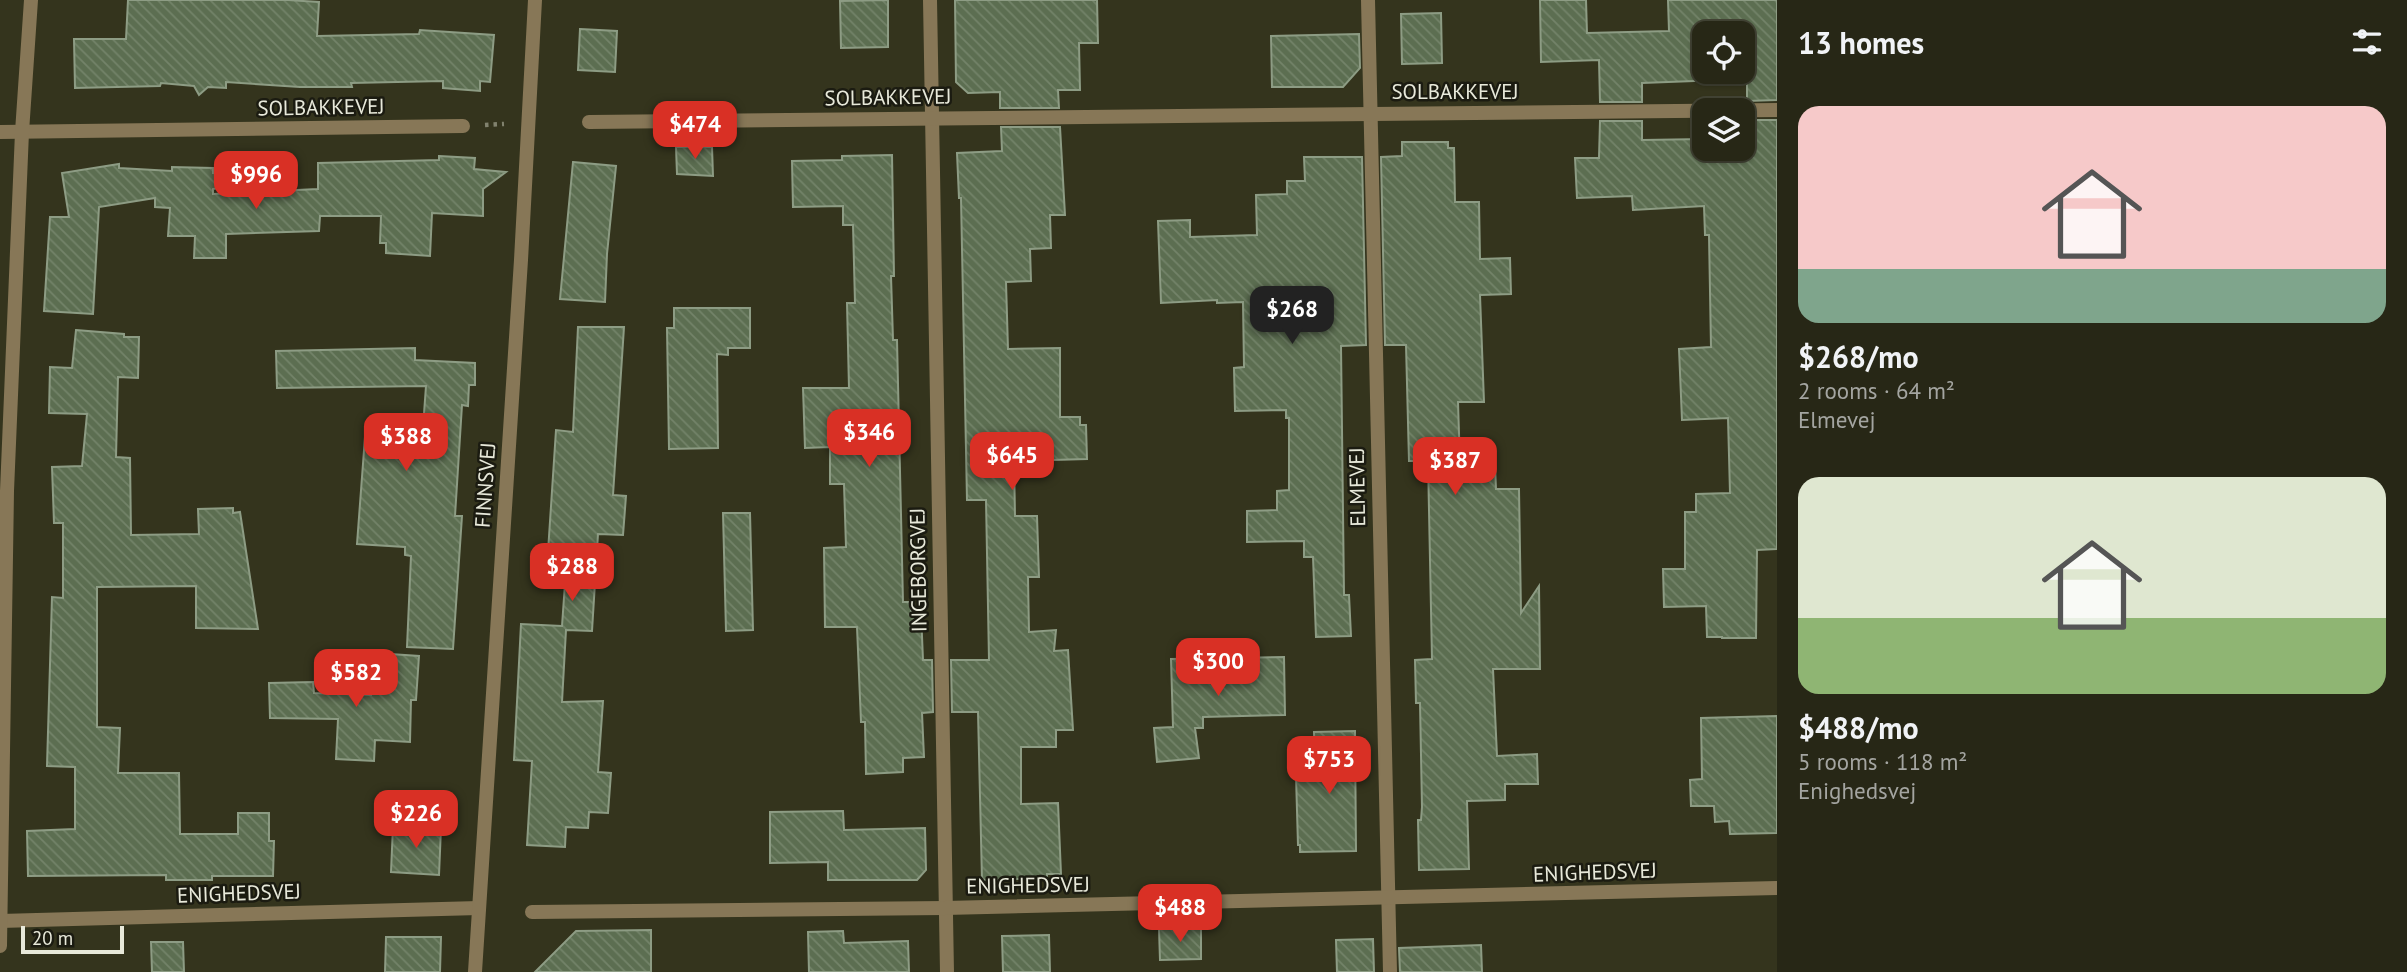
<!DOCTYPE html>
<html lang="en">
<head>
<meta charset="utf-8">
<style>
  :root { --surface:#272716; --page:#333323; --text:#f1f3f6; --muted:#a4a5a1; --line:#434435; --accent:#d93025 }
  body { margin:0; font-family:"PT Sans",sans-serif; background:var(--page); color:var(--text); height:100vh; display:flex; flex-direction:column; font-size:26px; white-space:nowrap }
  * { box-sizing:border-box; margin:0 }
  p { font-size:23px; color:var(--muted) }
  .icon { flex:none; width:38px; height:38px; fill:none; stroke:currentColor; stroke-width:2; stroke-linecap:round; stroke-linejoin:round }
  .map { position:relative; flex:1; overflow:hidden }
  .side { display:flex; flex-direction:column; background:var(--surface); width:630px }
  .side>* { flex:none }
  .controls { position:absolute; left:1692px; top:21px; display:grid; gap:14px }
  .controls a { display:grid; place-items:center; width:63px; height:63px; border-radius:14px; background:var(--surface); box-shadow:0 2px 5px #0004,0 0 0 2px var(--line); font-size:35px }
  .scale { position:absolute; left:21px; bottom:18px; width:103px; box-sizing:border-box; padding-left:7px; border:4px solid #e8e9da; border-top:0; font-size:19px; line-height:24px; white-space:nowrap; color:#e8e9da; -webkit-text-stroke:5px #1b1b11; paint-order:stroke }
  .price { position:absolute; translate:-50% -60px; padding:0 16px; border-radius:14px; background:var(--accent); color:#fff; font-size:23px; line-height:46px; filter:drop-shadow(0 2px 4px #0008) }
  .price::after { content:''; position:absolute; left:50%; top:42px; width:21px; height:16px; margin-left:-10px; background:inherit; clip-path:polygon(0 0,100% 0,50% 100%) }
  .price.active { background:#222; color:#fff }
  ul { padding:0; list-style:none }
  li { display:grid; align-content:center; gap:14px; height:371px; padding:0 21px }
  li span { display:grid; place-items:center; height:217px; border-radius:21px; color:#555 }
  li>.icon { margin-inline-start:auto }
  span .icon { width:126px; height:126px; fill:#fffc; stroke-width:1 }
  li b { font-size:30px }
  h2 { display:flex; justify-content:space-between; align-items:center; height:84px; padding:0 21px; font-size:30px }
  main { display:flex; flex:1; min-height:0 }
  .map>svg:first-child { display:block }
</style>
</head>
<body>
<main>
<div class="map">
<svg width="1777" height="972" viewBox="0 0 1777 972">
  <defs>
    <pattern id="building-back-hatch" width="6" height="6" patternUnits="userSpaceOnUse" patternTransform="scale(1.75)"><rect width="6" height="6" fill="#5c6e51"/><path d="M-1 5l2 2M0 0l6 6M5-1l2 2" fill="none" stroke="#738369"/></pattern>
  </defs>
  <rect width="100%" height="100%" fill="#34341d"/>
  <g fill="url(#building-back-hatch)" stroke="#8d9c84" stroke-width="2" fill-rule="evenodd">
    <polygon points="128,0 288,0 319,2 317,36 419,34 420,30 494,35 490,82 480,81 480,91 443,88 443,81 351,83 352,87 300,87 226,82 226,88 208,87 199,95 194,86 161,83 160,86 75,88 74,39 126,39"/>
    <polygon points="888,0 888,47 841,48 840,1"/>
    <polygon points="955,0 1097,0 1098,43 1079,43 1080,90 1058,90 1059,108 1000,108 1000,92 968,93 956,82"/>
    <path d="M1540,0H1586L1587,33L1669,31L1668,0H1777V100L1747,101V79L1642,83V102H1600L1599,60L1541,62ZM1704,33H1743V72H1704Z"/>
    <polygon points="1441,13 1442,63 1402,64 1401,14"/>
    <polygon points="580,29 617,31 615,72 578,70"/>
    <polygon points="1359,34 1360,68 1343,87 1272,87 1271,36"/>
    <polygon points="1748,120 1777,120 1777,549 1757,550 1756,638 1722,638 1722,637 1707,637 1706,606 1664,607 1663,569 1685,569 1685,512 1696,512 1696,494 1730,493 1728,418 1682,420 1679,349 1711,347 1709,235 1705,235 1704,206 1633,210 1632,196 1577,198 1575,158 1599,158 1600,121 1642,121 1642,140 1704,139 1704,149 1743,149 1743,139 1748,138"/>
    <polygon points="1001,127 1060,127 1065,215 1050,215 1051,248 1030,249 1031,281 1006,282 1008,349 1060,348 1060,417 1080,417 1080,425 1086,425 1087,459 1014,461 1015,516 1037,516 1039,577 1028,577 1029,632 1056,630 1054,651 1068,650 1073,730 1056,730 1056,747 1021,747 1021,804 1058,803 1061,874 1047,874 1047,878 982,880 978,712 952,712 951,660 989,660 986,500 967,500 961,198 959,198 957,153 1002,151"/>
    <polygon points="1402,142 1448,142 1448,148 1454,148 1455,202 1479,202 1480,259 1510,258 1511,294 1480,295 1484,402 1458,402 1460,465 1495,464 1496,489 1519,489 1521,613 1539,586 1540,669 1493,669 1497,756 1537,754 1538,784 1505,784 1505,800 1467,801 1469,869 1419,870 1418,820 1421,820 1422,807 1420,703 1416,703 1415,660 1432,659 1428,461 1409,461 1406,345 1385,345 1381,157 1402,156"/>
    <polygon points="676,147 712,147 713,176 677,174"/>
    <polygon points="892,155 894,276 891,276 893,340 897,340 903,602 911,602 911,613 921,612 923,660 932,660 933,712 922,713 924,757 903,758 903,772 866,774 865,722 861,722 857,627 825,627 824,548 846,547 844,484 830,484 830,447 805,448 803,388 849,388 847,303 855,303 853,225 843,225 843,206 793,207 792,161 842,160 842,156"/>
    <polygon points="439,156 475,158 474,169 506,172 483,189 483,216 432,213 430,256 386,253 386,243 380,243 381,216 320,216 319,231 226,234 226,258 194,258 195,236 168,236 170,208 155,207 155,198 99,207 93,314 44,311 50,217 69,217 62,173 119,164 119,168 172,171 172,167 213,168 213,173 229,174 229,186 213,189 213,194 318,189 318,163 439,160"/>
    <polygon points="1304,157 1362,157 1366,345 1341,346 1344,595 1349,595 1351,636 1316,637 1313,557 1304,557 1304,541 1247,542 1247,511 1277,510 1277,491 1289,490 1289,418 1286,418 1286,410 1235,411 1234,368 1244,367 1243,302 1217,303 1217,300 1161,303 1158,221 1190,220 1190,237 1257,235 1256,195 1287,194 1287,181 1305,181"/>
    <polygon points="573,162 616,166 607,254 605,302 560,299"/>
    <polygon points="674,308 750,308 750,348 728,348 728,355 717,354 718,448 669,449 667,328 674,328"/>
    <polygon points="578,327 624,327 613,495 626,496 623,535 598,534 592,631 566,630 562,702 603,701 598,772 611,773 608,813 589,812 588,828 566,827 565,847 527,845 532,761 514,760 521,624 562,626 566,569 547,567 556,430 573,432"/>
    <polygon points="76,330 124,334 124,337 139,337 138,378 118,377 116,457 130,458 131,535 199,534 198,509 233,508 233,513 240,512 258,629 196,628 196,586 97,587 97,727 120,728 118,773 179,773 180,834 238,834 238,813 269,813 269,841 274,841 273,876 212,876 212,880 166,880 166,875 28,876 27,831 75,829 75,767 47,766 52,597 63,598 63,523 54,523 52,467 82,466 87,414 49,413 50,367 72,368"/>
    <polygon points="415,348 415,360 475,363 475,385 469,385 468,406 462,405 455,516 462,516 453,649 407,647 411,556 405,555 405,547 357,544 365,437 422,441 426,386 277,388 276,351"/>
    <polygon points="723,513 750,513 753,630 726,631"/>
    <polygon points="390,654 419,656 416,700 411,700 410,742 375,740 374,761 336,759 338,719 270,718 269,683 313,682 314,693 371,695 372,679 388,679"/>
    <polygon points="1284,657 1285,715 1203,717 1203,728 1195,728 1199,758 1157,762 1154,728 1173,727 1171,659"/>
    <polygon points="1777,716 1777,833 1730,834 1729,821 1715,822 1714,806 1691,806 1690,780 1702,779 1701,718"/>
    <polygon points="1355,731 1356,851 1300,852 1300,845 1298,845 1296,776 1315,776 1314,732"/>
    <polygon points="843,811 844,830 925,828 926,870 917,880 828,880 828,862 770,863 770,812"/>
    <polygon points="393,826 441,828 439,875 391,872"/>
    <polygon points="1159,929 1201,929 1201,959 1160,960"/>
    <polygon points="651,930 651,972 535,972 576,931"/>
    <polygon points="843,931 844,943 908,941 909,972 809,972 808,932"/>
    <polygon points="1049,935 1050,972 1003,972 1002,936"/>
    <polygon points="386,937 441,937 440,972 385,972"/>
    <polygon points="1373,939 1374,972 1337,972 1336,940"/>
    <polygon points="151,942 183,942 184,972 152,972"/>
    <polygon points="1481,945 1482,972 1400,972 1399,948"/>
  </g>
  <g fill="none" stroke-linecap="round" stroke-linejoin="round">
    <polyline stroke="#81826e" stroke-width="4.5" stroke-dasharray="3.5 5" stroke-linecap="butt" points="485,125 504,124"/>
    <g stroke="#877757" stroke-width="14">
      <polyline points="930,0 947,972"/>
      <polyline points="1368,0 1390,972"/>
      <polyline points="589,122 1777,110"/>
      <polyline points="0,132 463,126"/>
      <polyline points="532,912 945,908 1777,888"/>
      <polyline points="0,921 479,908"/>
      <polyline points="0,946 7,491 22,132 31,0"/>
    </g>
    <polyline stroke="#877757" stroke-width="14" points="475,972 521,260 535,0"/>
  </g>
  <g text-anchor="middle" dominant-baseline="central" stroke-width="5" stroke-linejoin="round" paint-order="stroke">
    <g font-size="21" fill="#e8e9da" stroke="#1b1b11">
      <text x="1455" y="91">SOLBAKKEVEJ</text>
      <text transform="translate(888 97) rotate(-1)">SOLBAKKEVEJ</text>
      <text transform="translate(321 107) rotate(-1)">SOLBAKKEVEJ</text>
      <text transform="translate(485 485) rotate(-86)">FINNSVEJ</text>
      <text transform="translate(1357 487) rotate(-91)">ELMEVEJ</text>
      <text transform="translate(918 570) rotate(-91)">INGEBORGVEJ</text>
      <text transform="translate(1595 872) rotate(-2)">ENIGHEDSVEJ</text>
      <text transform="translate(1028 885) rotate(-1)">ENIGHEDSVEJ</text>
      <text transform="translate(239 893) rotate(-2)">ENIGHEDSVEJ</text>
    </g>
  </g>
</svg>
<div class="controls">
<a><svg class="icon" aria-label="locate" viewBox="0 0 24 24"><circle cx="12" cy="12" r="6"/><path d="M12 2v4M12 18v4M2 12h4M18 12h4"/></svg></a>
<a><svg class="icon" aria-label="layers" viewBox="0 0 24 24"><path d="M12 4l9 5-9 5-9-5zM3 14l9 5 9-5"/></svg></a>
</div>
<div class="scale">20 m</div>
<b class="price" style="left:695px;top:161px">$474</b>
<b class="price" style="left:256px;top:211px">$996</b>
<b class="price active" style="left:1292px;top:346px">$268</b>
<b class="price" style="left:869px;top:469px">$346</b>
<b class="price" style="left:406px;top:473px">$388</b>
<b class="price" style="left:1012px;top:492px">$645</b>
<b class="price" style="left:1455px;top:497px">$387</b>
<b class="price" style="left:572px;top:603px">$288</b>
<b class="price" style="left:1218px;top:698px">$300</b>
<b class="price" style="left:356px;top:709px">$582</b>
<b class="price" style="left:1329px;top:796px">$753</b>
<b class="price" style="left:416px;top:850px">$226</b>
<b class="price" style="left:1180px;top:944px">$488</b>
</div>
<section class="side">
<h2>13 homes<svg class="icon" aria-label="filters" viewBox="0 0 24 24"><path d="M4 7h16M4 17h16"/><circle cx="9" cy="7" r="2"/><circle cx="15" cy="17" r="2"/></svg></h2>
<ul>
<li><span style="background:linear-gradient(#f6c9c9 75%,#7fa58c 0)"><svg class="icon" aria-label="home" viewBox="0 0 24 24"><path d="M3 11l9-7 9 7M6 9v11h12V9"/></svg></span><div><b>$268/mo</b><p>2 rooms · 64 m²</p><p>Elmevej</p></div></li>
<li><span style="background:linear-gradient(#dfe7d0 65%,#8fb573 0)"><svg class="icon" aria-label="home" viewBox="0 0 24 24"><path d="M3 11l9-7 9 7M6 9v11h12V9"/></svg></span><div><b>$488/mo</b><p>5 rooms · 118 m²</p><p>Enighedsvej</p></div></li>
</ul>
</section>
</main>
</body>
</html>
